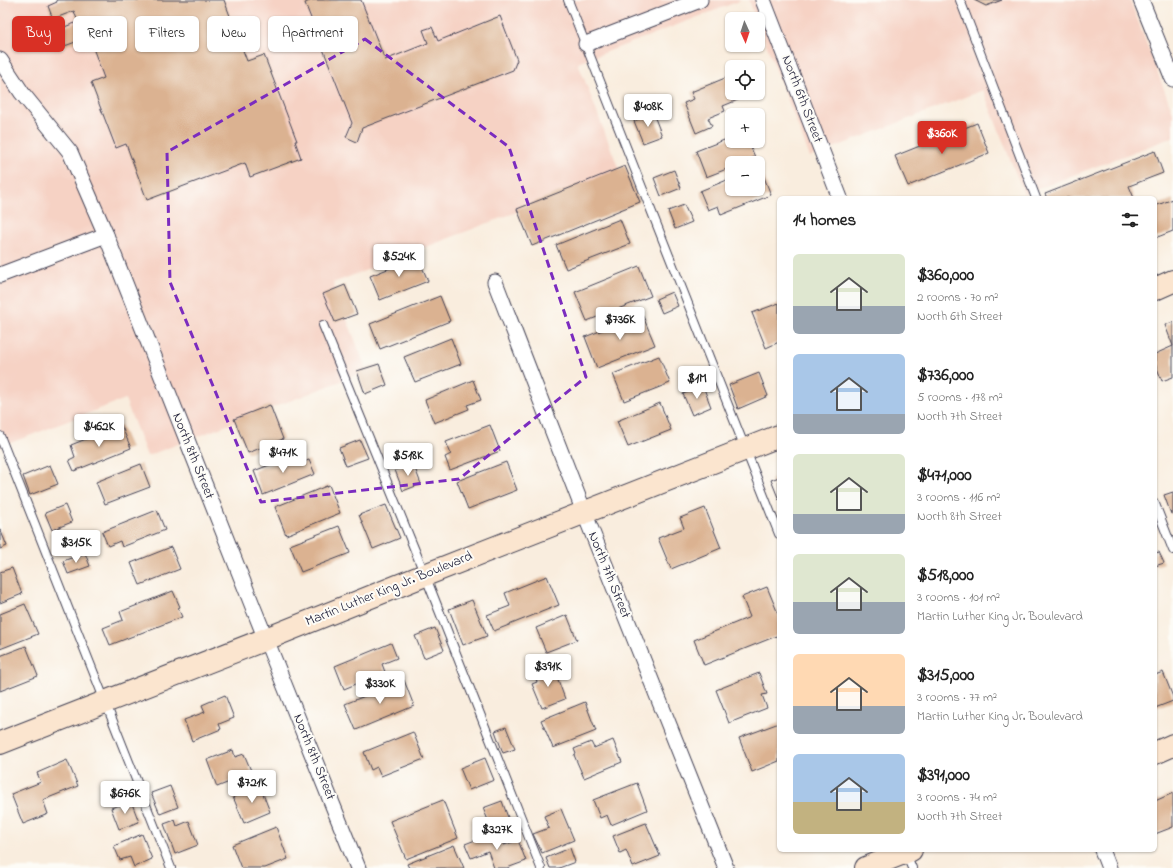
<!DOCTYPE html>
<html lang="en">
<head>
<meta charset="utf-8">
<style>
  :root { --surface:#fff; --page:#f6f6f6; --text:#222; --muted:#767676; --accent:#d93025 }
  body { margin:0; font-family:"Indie Flower",sans-serif; background:var(--page); color:var(--text); height:100vh; display:flex; flex-direction:column; font-size:15px; white-space:nowrap }
  * { box-sizing:border-box; margin:0 }
  p { font-size:13px; color:var(--muted) }
  .icon { flex:none; width:22px; height:22px; fill:none; stroke:currentColor; stroke-width:2; stroke-linecap:round; stroke-linejoin:round }
  .map { position:relative; flex:1; overflow:hidden }
  .side { position:absolute; left:777px; top:196px; width:380px; height:656px; display:flex; flex-direction:column; background:var(--surface); border-radius:6px; box-shadow:0 1px 3px #0004 }
  .side>* { flex:none }
  .banner { position:absolute; left:12px; top:16px; width:380px; height:36px; display:flex; gap:8px }
  .needle { width:26px; rotate:177deg }
  .fabs { position:absolute; left:725px; top:12px; display:grid; gap:8px }
  .fabs a { display:grid; place-items:center; width:40px; height:40px; border-radius:6px; background:var(--surface); box-shadow:0 1px 3px #0004; font-size:20px }
  .price { position:absolute; translate:-50% -34px; padding:0 9px; border-radius:4px; background:#fff; color:#222; font-size:13px; line-height:26px; filter:drop-shadow(0 1px 2px #0008) }
  .price::after { content:''; position:absolute; left:50%; top:24px; width:12px; height:9px; margin-left:-6px; background:inherit; clip-path:polygon(0 0,100% 0,50% 100%) }
  .price.active { background:var(--accent); color:#fff }
  ul { padding:0; list-style:none }
  li { display:flex; align-items:center; gap:12px; height:100px; padding:0 16px }
  li span { display:grid; place-items:center; flex:none; width:112px; height:80px; border-radius:6px; color:#555 }
  li>.icon { margin-inline-start:auto }
  span .icon { width:48px; height:48px; fill:#fffc; stroke-width:1 }
  li b { font-size:17px }
  h2 { display:flex; justify-content:space-between; align-items:center; height:48px; padding:0 16px; font-size:17px }
  .chip { padding:0 14px; border-radius:6px; background:var(--surface); box-shadow:0 1px 3px #0004; font-size:14px; line-height:36px }
  .chip.active { background:var(--accent); color:#fff }
  .map>svg:first-child { display:block }
</style>
</head>
<body>
<div class="map">
<svg width="1173" height="868" viewBox="0 0 1173 868">
  <rect width="100%" height="100%" fill="#fdfcf7"/>
  <filter id="ink" filterUnits="userSpaceOnUse"><feTurbulence type="fractalNoise" baseFrequency=".025" numOctaves="2"/><feDisplacementMap in="SourceGraphic" scale="8" xChannelSelector="R" yChannelSelector="G"/><feConvolveMatrix kernelMatrix="1 2 1 2 8 2 1 2 1" color-interpolation-filters="sRGB"/></filter>
  <filter id="wash" filterUnits="userSpaceOnUse"><feTurbulence type="fractalNoise" baseFrequency=".012" numOctaves="4" result="noise"/><feDisplacementMap in="SourceGraphic" scale="16" xChannelSelector="R" yChannelSelector="G"/><feGaussianBlur stdDeviation="0.9" result="paint"/><feColorMatrix in="noise" values="0 0 0 0 0 0 0 0 0 0 0 0 0 0 0 0 0 1.4 0 .05"/><feComposite in="paint" operator="in"/></filter>
  <g filter="url(#wash)">
    <rect width="100%" height="100%" fill="#f9edde"/>
    <g fill="#f6d2c4">
      <polygon points="0,0 742,0 578,63 620,172 333,283 367,371 147,456 125,399 0,447"/>
      <polygon points="749,0 1130,0 1173,113 1173,137 1024,194 983,90 810,157 758,23 758,19 756,19"/>
    </g>
    <g id="blocks">
      <g fill="#dbb291">
        <polygon points="56,0 224,0 247,61 264,55 297,141 295,141 301,158 250,177 245,163 147,200 126,144 116,148 91,83 104,78 89,37 62,47 56,30 78,22 74,11 53,19 48,6 57,2"/>
        <polygon points="312,0 361,0 385,60 428,43 423,30 432,27 438,41 500,16 517,60 513,70 362,128 357,142 346,137 352,123 305,3"/>
        <polygon points="974,0 1002,0 986,6"/>
        <polygon points="730,76 732,80 732,93 737,93 740,99 723,106 725,111 708,118 712,126 696,133 684,103 694,99 691,92"/>
        <polygon points="653,113 662,136 643,143 634,121"/>
        <polygon points="977,123 989,153 908,186 895,156"/>
        <polygon points="732,137 732,141 748,141 755,157 741,163 732,163 732,167 706,177 696,151"/>
        <polygon points="1155,151 1163,173 1129,186 1134,198 1047,198 1045,194"/>
        <polygon points="625,166 640,202 532,246 517,209"/>
        <polygon points="760,167 771,195 721,215 718,206 708,210 700,191 732,178 732,189 758,189 758,168"/>
        <polygon points="674,170 681,188 661,196 654,178"/>
        <polygon points="1173,199 1173,231 1155,238 1155,206"/>
        <polygon points="684,205 692,222 675,229 668,211"/>
        <polygon points="620,219 630,244 566,269 556,245"/>
        <polygon points="418,257 428,281 380,300 370,276"/>
        <polygon points="639,266 651,296 587,321 575,292"/>
        <polygon points="345,285 357,314 335,322 323,294"/>
        <polygon points="672,292 678,306 662,313 656,299"/>
        <polygon points="440,296 450,321 380,349 370,324"/>
        <polygon points="779,303 779,342 766,348 752,313"/>
        <polygon points="642,314 655,345 597,368 585,337"/>
        <polygon points="1173,322 1173,346 1165,325"/>
        <polygon points="451,338 461,364 415,382 404,357"/>
        <polygon points="1173,346 1173,377 1162,381 1155,363 1155,354"/>
        <polygon points="659,356 670,383 624,401 613,374"/>
        <polygon points="379,364 387,385 365,394 357,371"/>
        <polygon points="759,373 768,396 738,409 729,385"/>
        <polygon points="473,380 481,400 467,405 469,409 434,423 425,400"/>
        <polygon points="703,386 711,407 692,415 683,394"/>
        <polygon points="660,403 671,430 628,447 617,421"/>
        <polygon points="270,405 283,439 248,453 234,419"/>
        <polygon points="121,425 131,448 74,471 69,460 75,457 71,445"/>
        <polygon points="490,425 500,451 450,470 445,457 451,454 446,442"/>
        <polygon points="360,440 368,458 346,466 339,448"/>
        <polygon points="297,454 301,463 309,460 315,474 263,495 254,471"/>
        <polygon points="506,462 517,490 468,509 457,481"/>
        <polygon points="413,463 421,484 403,491 395,470"/>
        <polygon points="141,464 150,487 105,504 96,482"/>
        <polygon points="50,465 58,484 30,495 23,476"/>
        <polygon points="779,477 779,500 771,480"/>
        <polygon points="329,485 340,513 286,535 275,507"/>
        <polygon points="1173,492 1173,513 1171,514 1164,495"/>
        <polygon points="65,505 72,522 52,530 45,513"/>
        <polygon points="386,505 400,538 373,549 359,515"/>
        <polygon points="705,508 721,548 671,569 658,538 684,528 680,518"/>
        <polygon points="157,510 165,530 122,547 120,541 108,546 102,532"/>
        <polygon points="339,526 350,553 301,572 290,545"/>
        <polygon points="0,529 7,546 0,549"/>
        <polygon points="171,547 180,569 140,585 131,563"/>
        <polygon points="1159,552 1164,563 1155,566 1155,553"/>
        <polygon points="85,553 90,566 68,574 63,561"/>
        <polygon points="12,568 22,594 0,603 0,572"/>
        <polygon points="547,576 559,605 494,631 487,615 510,606 505,593"/>
        <polygon points="767,587 779,616 779,635 704,665 694,640 750,617 742,597"/>
        <polygon points="173,591 180,607 178,608 182,617 110,645 103,628 123,620 120,612"/>
        <polygon points="472,600 487,636 463,645 449,609"/>
        <polygon points="25,604 38,634 0,649 0,614"/>
        <polygon points="567,615 577,640 546,652 536,628"/>
        <polygon points="435,628 444,650 424,658 415,636"/>
        <polygon points="391,643 397,658 382,664 385,672 344,689 335,666"/>
        <polygon points="26,646 38,676 0,691 0,656"/>
        <polygon points="553,666 565,699 542,708 532,684 537,682 534,674"/>
        <polygon points="1163,672 1173,697 1173,701 1155,708 1155,675"/>
        <polygon points="759,673 767,694 762,695 767,708 729,723 716,690"/>
        <polygon points="404,680 414,706 356,730 345,704"/>
        <polygon points="225,695 234,718 219,724 221,729 192,741 184,720 205,712 202,705"/>
        <polygon points="585,702 596,731 553,748 541,720"/>
        <polygon points="779,723 779,761 752,772 739,738"/>
        <polygon points="506,727 515,749 503,753 495,731"/>
        <polygon points="413,732 424,759 381,776 377,767 371,770 364,752"/>
        <polygon points="613,740 622,762 584,778 574,755 576,754 574,749 591,742 594,748"/>
        <polygon points="233,750 235,757 244,754 252,773 217,787 207,760"/>
        <polygon points="485,758 494,780 469,790 460,768"/>
        <polygon points="67,760 78,786 43,800 48,814 23,824 11,794 41,782 37,773"/>
        <polygon points="637,783 647,810 611,825 607,815 600,818 593,800"/>
        <polygon points="170,786 178,807 160,814 151,793"/>
        <polygon points="260,786 270,812 244,823 233,797"/>
        <polygon points="1173,793 1173,827 1155,834 1155,801"/>
        <polygon points="443,800 458,838 406,859 390,821"/>
        <polygon points="131,801 139,822 119,829 111,808"/>
        <polygon points="502,801 510,823 492,830 483,808"/>
        <polygon points="561,809 574,840 542,853 533,834 549,828 544,816"/>
        <polygon points="175,820 177,826 189,821 198,845 175,854 164,824"/>
        <polygon points="646,823 660,856 633,867 626,850 620,853 613,836"/>
        <polygon points="276,827 288,859 265,868 241,868 232,845"/>
        <polygon points="499,831 504,845 518,840 526,861 507,868 494,868 488,851 471,858 465,844"/>
        <polygon points="142,834 152,859 134,867 130,857 120,860 114,846"/>
        <polygon points="454,845 464,868 409,868 407,864"/>
        <polygon points="570,848 575,862 559,868 550,868 546,858"/>
      </g>
    </g>
  </g>
  <g filter="url(#ink)">
    <use href="#blocks" fill-opacity="0" stroke="#424053" stroke-width="1"/>
    <g fill="none" stroke-linecap="round" stroke-linejoin="round">
      <defs>
        <g id="lane">
          <polyline points="568,0 779,534"/>
          <polyline points="960,0 1036,198"/>
          <polyline points="323,325 425,575 541,868"/>
          <polyline points="0,436 171,868"/>
          <polyline points="1155,504 1173,550"/>
          <polyline points="906,854 912,868"/>
        </g>
        <g id="street">
          <polyline points="763,0 840,198"/>
          <polyline points="1141,0 1173,79"/>
          <polyline points="586,44 700,0"/>
          <polyline points="0,60 22,93 70,152 106,235 253,607 358,868"/>
          <polyline points="0,275 106,235"/>
          <polyline points="495,282 584,512 726,868"/>
          <polyline points="1102,850 1109,868"/>
        </g>
        <g id="secondary">
          <polyline points="1155,289 1173,281"/>
          <polyline points="0,743 266,639 425,575 779,436"/>
          <polyline points="1155,753 1173,745"/>
          <polyline points="866,868 911,850"/>
        </g>
      </defs>
      <use href="#lane" stroke="#424053" stroke-width="10"/>
      <use href="#street" stroke="#424053" stroke-width="17"/>
      <use href="#secondary" stroke="#424053" stroke-width="24"/>
      <use href="#lane" stroke="#fff" stroke-width="8"/>
      <use href="#street" stroke="#fff" stroke-width="15"/>
      <use href="#secondary" stroke="#fbe5cf" stroke-width="22"/>
    </g>
  </g>
  <path fill="none" stroke="#7b2cbf" stroke-width="3" stroke-dasharray="8 5" stroke-linejoin="round" d="M365,39L509,147L586,377L459,479L261,502L170,282L167,152Z"/>
  <g text-anchor="middle" dominant-baseline="central" stroke-width="4" stroke-linejoin="round" paint-order="stroke">
    <g font-size="14" fill="#22223b" stroke="#fdfcf7">
      <text transform="translate(802 99) rotate(69)">North 6th Street</text>
      <text transform="translate(193 456) rotate(68)">North 8th Street</text>
      <text transform="translate(609 575) rotate(68)">North 7th Street</text>
      <text transform="translate(389 589) rotate(-22)">Martin Luther King Jr. Boulevard</text>
      <text transform="translate(314 757) rotate(68)">North 8th Street</text>
    </g>
  </g>
</svg>
<div class="fabs">
<a><svg class="needle" viewBox="-14 -14 28 28"><path d="M0-13l5 13h-10z" fill="#e53935"/><path d="M0 13l5-13h-10z" fill="#767676"/></svg></a>
<a><svg class="icon" aria-label="locate" viewBox="0 0 24 24"><circle cx="12" cy="12" r="6"/><path d="M12 2v4M12 18v4M2 12h4M18 12h4"/></svg></a>
<a>+</a>
<a>−</a>
</div>
<b class="price" style="left:648px;top:128px">$408K</b>
<b class="price active" style="left:942px;top:155px">$360K</b>
<b class="price" style="left:399px;top:278px">$524K</b>
<b class="price" style="left:620px;top:341px">$736K</b>
<b class="price" style="left:697px;top:400px">$1M</b>
<b class="price" style="left:99px;top:448px">$462K</b>
<b class="price" style="left:283px;top:474px">$471K</b>
<b class="price" style="left:408px;top:477px">$518K</b>
<b class="price" style="left:76px;top:564px">$315K</b>
<b class="price" style="left:548px;top:688px">$391K</b>
<b class="price" style="left:380px;top:705px">$330K</b>
<b class="price" style="left:252px;top:804px">$721K</b>
<b class="price" style="left:125px;top:815px">$676K</b>
<b class="price" style="left:497px;top:851px">$327K</b>
<div class="banner">
<a class="chip active">Buy</a>
<a class="chip">Rent</a>
<a class="chip">Filters</a>
<a class="chip">New</a>
<a class="chip">Apartment</a>
</div>
<section class="side">
<h2>14 homes<svg class="icon" aria-label="filters" viewBox="0 0 24 24"><path d="M4 7h16M4 17h16"/><circle cx="9" cy="7" r="2"/><circle cx="15" cy="17" r="2"/></svg></h2>
<ul>
<li><span style="background:linear-gradient(#dfe7d0 65%,#9aa5b1 0)"><svg class="icon" aria-label="home" viewBox="0 0 24 24"><path d="M3 11l9-7 9 7M6 9v11h12V9"/></svg></span><div><b>$360,000</b><p>2 rooms · 70 m²</p><p>North 6th Street</p></div></li>
<li><span style="background:linear-gradient(#a9c7e8 75%,#9aa5b1 0)"><svg class="icon" aria-label="home" viewBox="0 0 24 24"><path d="M3 11l9-7 9 7M6 9v11h12V9"/></svg></span><div><b>$736,000</b><p>5 rooms · 178 m²</p><p>North 7th Street</p></div></li>
<li><span style="background:linear-gradient(#dfe7d0 75%,#9aa5b1 0)"><svg class="icon" aria-label="home" viewBox="0 0 24 24"><path d="M3 11l9-7 9 7M6 9v11h12V9"/></svg></span><div><b>$471,000</b><p>3 rooms · 116 m²</p><p>North 8th Street</p></div></li>
<li><span style="background:linear-gradient(#dfe7d0 60%,#9aa5b1 0)"><svg class="icon" aria-label="home" viewBox="0 0 24 24"><path d="M3 11l9-7 9 7M6 9v11h12V9"/></svg></span><div><b>$518,000</b><p>3 rooms · 101 m²</p><p>Martin Luther King Jr. Boulevard</p></div></li>
<li><span style="background:linear-gradient(#ffd9b3 65%,#9aa5b1 0)"><svg class="icon" aria-label="home" viewBox="0 0 24 24"><path d="M3 11l9-7 9 7M6 9v11h12V9"/></svg></span><div><b>$315,000</b><p>3 rooms · 77 m²</p><p>Martin Luther King Jr. Boulevard</p></div></li>
<li><span style="background:linear-gradient(#a9c7e8 60%,#c2b280 0)"><svg class="icon" aria-label="home" viewBox="0 0 24 24"><path d="M3 11l9-7 9 7M6 9v11h12V9"/></svg></span><div><b>$391,000</b><p>3 rooms · 74 m²</p><p>North 7th Street</p></div></li>
</ul>
</section>
</div>
</body>
</html>
